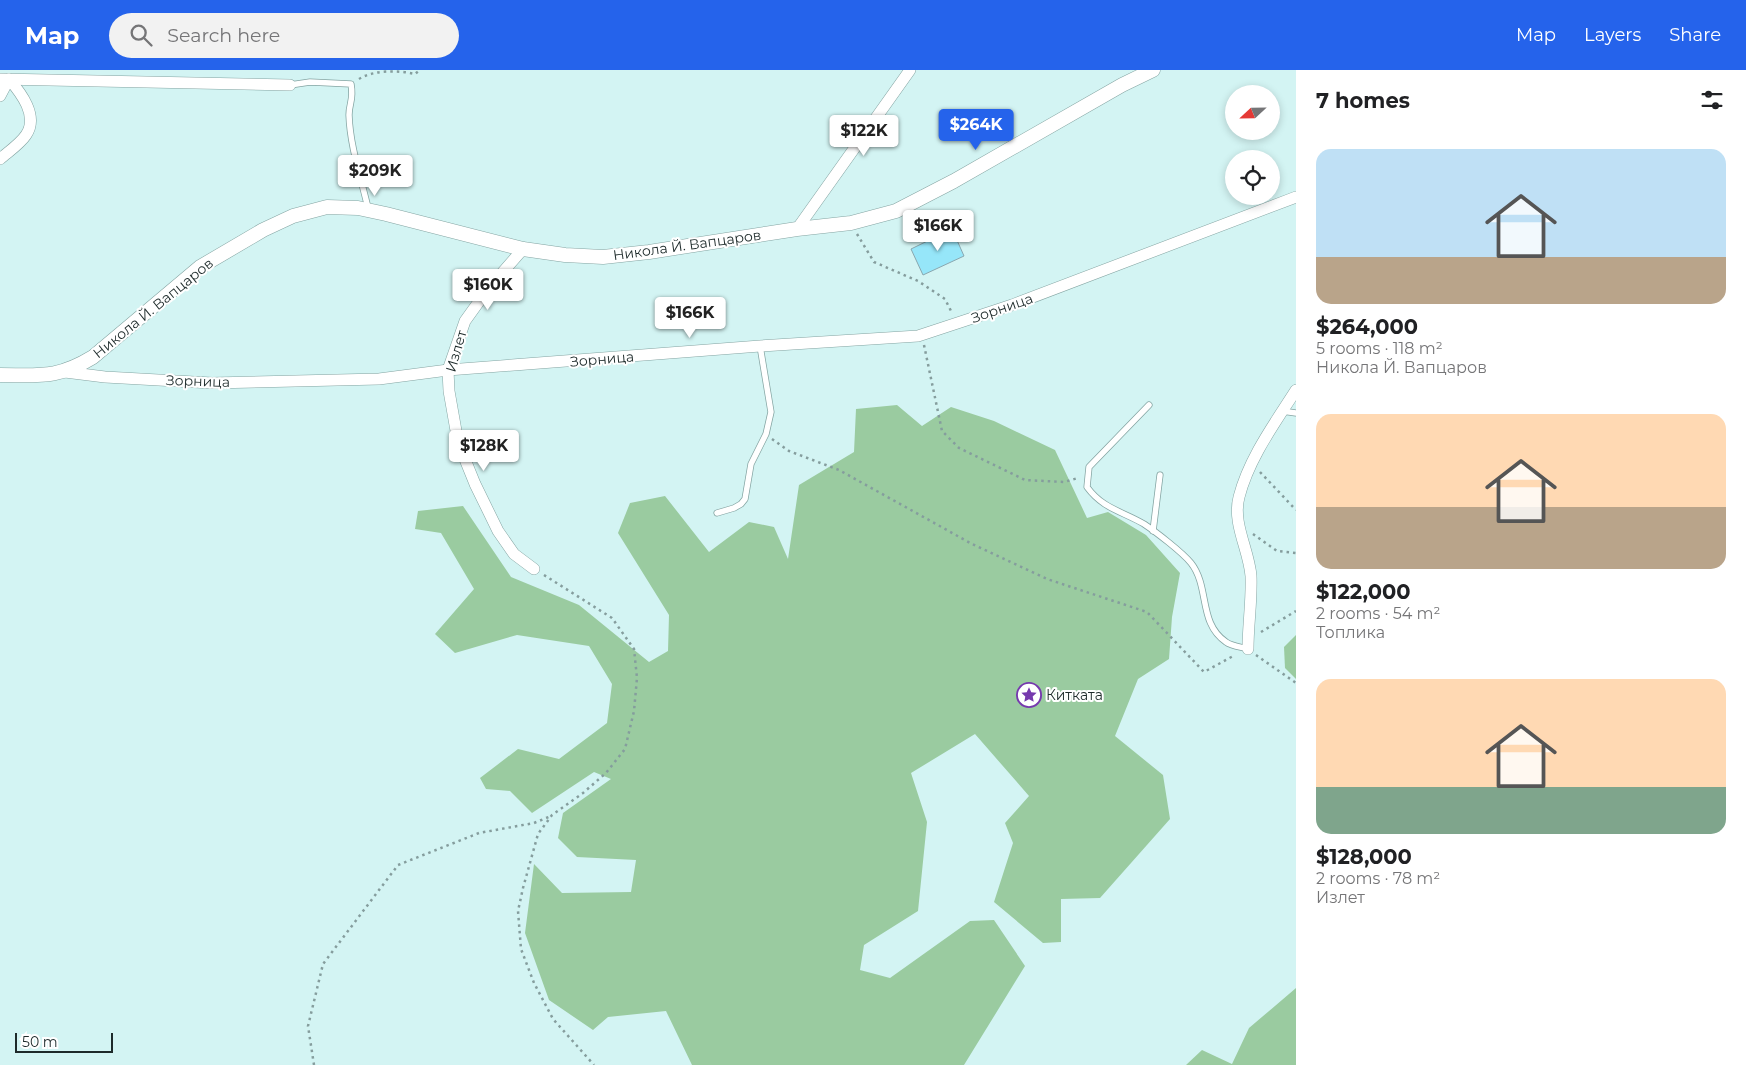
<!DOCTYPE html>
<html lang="en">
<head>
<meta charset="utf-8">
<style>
  :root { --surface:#fff; --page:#f2f2f2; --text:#202124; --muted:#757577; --accent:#2563eb }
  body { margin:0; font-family:Montserrat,sans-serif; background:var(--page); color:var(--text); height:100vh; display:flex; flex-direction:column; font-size:19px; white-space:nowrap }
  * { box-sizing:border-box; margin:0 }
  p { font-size:16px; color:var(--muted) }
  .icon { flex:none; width:28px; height:28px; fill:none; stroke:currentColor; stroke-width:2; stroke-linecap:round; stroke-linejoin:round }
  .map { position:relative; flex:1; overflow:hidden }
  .side { display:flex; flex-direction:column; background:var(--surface); width:450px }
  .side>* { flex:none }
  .needle { width:32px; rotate:248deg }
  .tools { position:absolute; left:1225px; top:15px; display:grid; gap:10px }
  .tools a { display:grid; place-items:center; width:55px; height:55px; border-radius:50%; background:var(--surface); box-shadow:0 2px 8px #0003; font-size:25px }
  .scale { position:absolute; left:15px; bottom:12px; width:98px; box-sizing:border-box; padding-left:5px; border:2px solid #1d2a2a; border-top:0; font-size:14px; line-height:18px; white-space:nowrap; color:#1d2a2a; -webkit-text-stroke:4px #fff; paint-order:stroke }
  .price { position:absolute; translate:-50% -42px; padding:0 11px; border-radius:5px; background:#fff; color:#222; font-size:16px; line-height:32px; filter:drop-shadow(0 1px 2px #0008) }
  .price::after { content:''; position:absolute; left:50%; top:30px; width:15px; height:11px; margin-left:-8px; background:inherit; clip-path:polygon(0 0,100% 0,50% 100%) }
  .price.current { background:var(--accent); color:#fff }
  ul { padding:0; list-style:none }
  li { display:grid; align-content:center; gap:10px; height:265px; padding:0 20px }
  li span { display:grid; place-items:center; height:155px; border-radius:15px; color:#555 }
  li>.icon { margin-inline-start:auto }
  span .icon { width:90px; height:90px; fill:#fffc; stroke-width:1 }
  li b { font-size:21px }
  h2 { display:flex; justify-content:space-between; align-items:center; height:60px; padding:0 20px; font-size:21px }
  header { display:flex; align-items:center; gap:30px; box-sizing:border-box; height:70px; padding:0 25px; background:var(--accent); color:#fff }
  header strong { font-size:24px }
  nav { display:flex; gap:28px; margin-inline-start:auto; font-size:18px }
  .search { width:350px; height:45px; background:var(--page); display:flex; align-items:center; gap:12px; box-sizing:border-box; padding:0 18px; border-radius:28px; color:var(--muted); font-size:19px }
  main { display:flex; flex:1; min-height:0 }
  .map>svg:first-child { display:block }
</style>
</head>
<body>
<header>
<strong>Map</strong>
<div class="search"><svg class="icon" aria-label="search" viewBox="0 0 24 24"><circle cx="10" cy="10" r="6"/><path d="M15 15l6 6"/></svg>Search here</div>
<nav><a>Map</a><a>Layers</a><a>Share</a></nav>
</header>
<main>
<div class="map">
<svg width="1296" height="995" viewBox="0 0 1296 995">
  <rect width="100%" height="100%" fill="#d3f4f3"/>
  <g fill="#9acba0">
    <polygon points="897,335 922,356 951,337 994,351 1055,380 1087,448 1108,442 1146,465 1180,503 1172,547 1169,589 1138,609 1115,666 1163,705 1170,749 1100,828 1061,829 1061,872 1043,873 994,832 1013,773 1005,753 1029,726 975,664 911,703 927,752 918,841 864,875 860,900 890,908 970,851 994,850 1025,896 964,995 692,995 666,941 608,947 593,960 549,930 525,863 534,794 562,823 631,822 636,790 577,787 558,768 563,743 611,709 594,702 532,743 510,721 486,719 480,708 518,679 559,689 607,653 612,614 589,576 517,565 455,583 435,564 474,519 441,463 415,459 418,441 463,436 511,507 579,535 649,592 668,581 669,545 618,463 630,433 665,426 709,482 749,452 774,457 788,489 799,415 854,382 856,339"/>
    <polygon points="1296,565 1296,609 1285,598 1284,577"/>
    <polygon points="1296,918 1296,995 1186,995 1202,980 1232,994 1249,958"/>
  </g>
  <polygon fill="#96e6f9" stroke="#89a7af" points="952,159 964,186 923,205 911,179"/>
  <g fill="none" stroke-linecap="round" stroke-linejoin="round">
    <defs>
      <g id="service">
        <path d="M290,15L310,12L351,14C354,30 349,33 349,45C350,76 361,108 368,138"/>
        <path d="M1149,335L1089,397L1087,417C1103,439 1122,441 1144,454C1156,462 1182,482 1191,493C1210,517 1198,553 1226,572C1231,576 1241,577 1248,579"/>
        <polyline points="1282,341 1296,343"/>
        <polyline points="717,443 734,438 741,434 745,429 751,394 766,364 771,342 760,276"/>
        <polyline points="1153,461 1160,405"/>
      </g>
      <g id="minor">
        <polyline points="0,9 290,15"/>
        <path d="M0,26L9,9C21,23 39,46 26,65C20,74 8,82 0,89"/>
        <polyline points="797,159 910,0"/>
        <polyline points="523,179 488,219 465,251 448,300 449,321 458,372 475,414 498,461 514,484 534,499"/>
        <polyline points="65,302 105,307 212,313 379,309 448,300 760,276 918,266 1012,235 1296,127"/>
        <path d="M1248,579C1248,555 1252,530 1251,506C1249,480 1232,453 1239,427C1249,388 1275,353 1296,320"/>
      </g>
      <path id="tertiary" d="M0,305C40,305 57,309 93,287L200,197L263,160L293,146L327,137L358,138L386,144L523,179L565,185L603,187L649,182L797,159L851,153L896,141L954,111L1122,15L1153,0"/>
    </defs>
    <use href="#service" stroke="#84a4a2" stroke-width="7"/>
    <use href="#minor" stroke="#84a4a2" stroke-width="12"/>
    <use href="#tertiary" stroke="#84a4a2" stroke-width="15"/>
    <g stroke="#859d9d" stroke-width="2.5" stroke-dasharray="2.5 4" stroke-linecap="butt">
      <path d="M359,9C373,0 398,0 415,4L420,0"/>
      <polyline points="857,164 874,192 918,211 945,229 952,243"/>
      <polyline points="924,275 942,361 959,378 1025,410 1064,412 1078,408"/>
      <polyline points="772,369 789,381 839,400 972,474 1047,509 1147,542 1204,602 1235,585"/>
      <polyline points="1260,402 1296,440"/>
      <polyline points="1253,464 1277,481 1296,483"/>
      <polyline points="544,505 612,548 634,579 637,608 634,641 625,679 606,703 583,723 552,745 538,764 523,818 518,841 521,879 534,913 553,949 594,995"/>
      <polyline points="1261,562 1296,541"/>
      <polyline points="1256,585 1296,613"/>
      <polyline points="314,995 308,956 323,894 398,795 479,763 534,753 551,746"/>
    </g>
    <use href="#service" stroke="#fff" stroke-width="5.5"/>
    <use href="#minor" stroke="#fff" stroke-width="11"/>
    <use href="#tertiary" stroke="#fff" stroke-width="14"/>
  </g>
  <defs>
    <symbol id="sight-ring" viewBox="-11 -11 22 22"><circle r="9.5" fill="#fff" stroke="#7639ae" stroke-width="1.5"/><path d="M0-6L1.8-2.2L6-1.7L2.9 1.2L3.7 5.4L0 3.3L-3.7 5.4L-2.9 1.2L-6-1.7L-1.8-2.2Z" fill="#7639ae"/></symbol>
  </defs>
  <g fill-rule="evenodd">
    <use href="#sight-ring" x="1015" y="611" width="28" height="28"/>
  </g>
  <g text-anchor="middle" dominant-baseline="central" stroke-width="4" stroke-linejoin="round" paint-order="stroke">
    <g font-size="14" fill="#1d2a2a" stroke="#fff">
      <text transform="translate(687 175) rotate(-8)">Никола Й. Вапцаров</text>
      <text transform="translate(153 238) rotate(-39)">Никола Й. Вапцаров</text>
      <text transform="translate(1002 238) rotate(-19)">Зорница</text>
      <text transform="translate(456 281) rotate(-74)">Излет</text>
      <text transform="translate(602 289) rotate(-5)">Зорница</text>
      <text transform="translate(198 311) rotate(2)">Зорница</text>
    </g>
    <g font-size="14" fill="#1d2a2a" stroke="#fff" text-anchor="start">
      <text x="1046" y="625">Китката</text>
    </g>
  </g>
</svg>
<div class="tools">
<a><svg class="needle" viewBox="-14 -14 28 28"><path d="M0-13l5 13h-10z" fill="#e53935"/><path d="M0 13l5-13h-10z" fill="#757577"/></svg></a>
<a><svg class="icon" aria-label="locate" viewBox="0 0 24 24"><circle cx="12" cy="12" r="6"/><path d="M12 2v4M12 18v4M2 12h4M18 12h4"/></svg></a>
</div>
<div class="scale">50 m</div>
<b class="price current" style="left:976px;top:81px">$264K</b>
<b class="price" style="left:864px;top:87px">$122K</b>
<b class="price" style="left:375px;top:127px">$209K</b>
<b class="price" style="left:938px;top:182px">$166K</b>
<b class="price" style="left:488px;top:241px">$160K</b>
<b class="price" style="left:690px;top:269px">$166K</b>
<b class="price" style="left:484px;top:402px">$128K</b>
</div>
<section class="side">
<h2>7 homes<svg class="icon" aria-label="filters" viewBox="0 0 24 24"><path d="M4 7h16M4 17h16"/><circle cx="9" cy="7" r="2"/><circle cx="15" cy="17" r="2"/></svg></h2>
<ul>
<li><span style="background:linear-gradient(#bfe0f5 70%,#b9a48a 0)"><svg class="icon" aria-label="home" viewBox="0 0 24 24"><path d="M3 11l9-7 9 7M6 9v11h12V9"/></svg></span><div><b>$264,000</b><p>5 rooms · 118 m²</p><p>Никола Й. Вапцаров</p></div></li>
<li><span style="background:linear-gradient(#ffd9b3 60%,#b9a48a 0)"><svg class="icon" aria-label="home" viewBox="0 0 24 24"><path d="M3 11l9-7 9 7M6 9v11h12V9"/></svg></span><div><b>$122,000</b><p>2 rooms · 54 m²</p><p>Топлика</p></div></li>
<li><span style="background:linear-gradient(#ffd9b3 70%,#7fa58c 0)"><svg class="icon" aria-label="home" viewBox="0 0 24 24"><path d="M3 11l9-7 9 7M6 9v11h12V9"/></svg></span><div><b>$128,000</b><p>2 rooms · 78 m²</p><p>Излет</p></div></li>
</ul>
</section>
</main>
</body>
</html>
